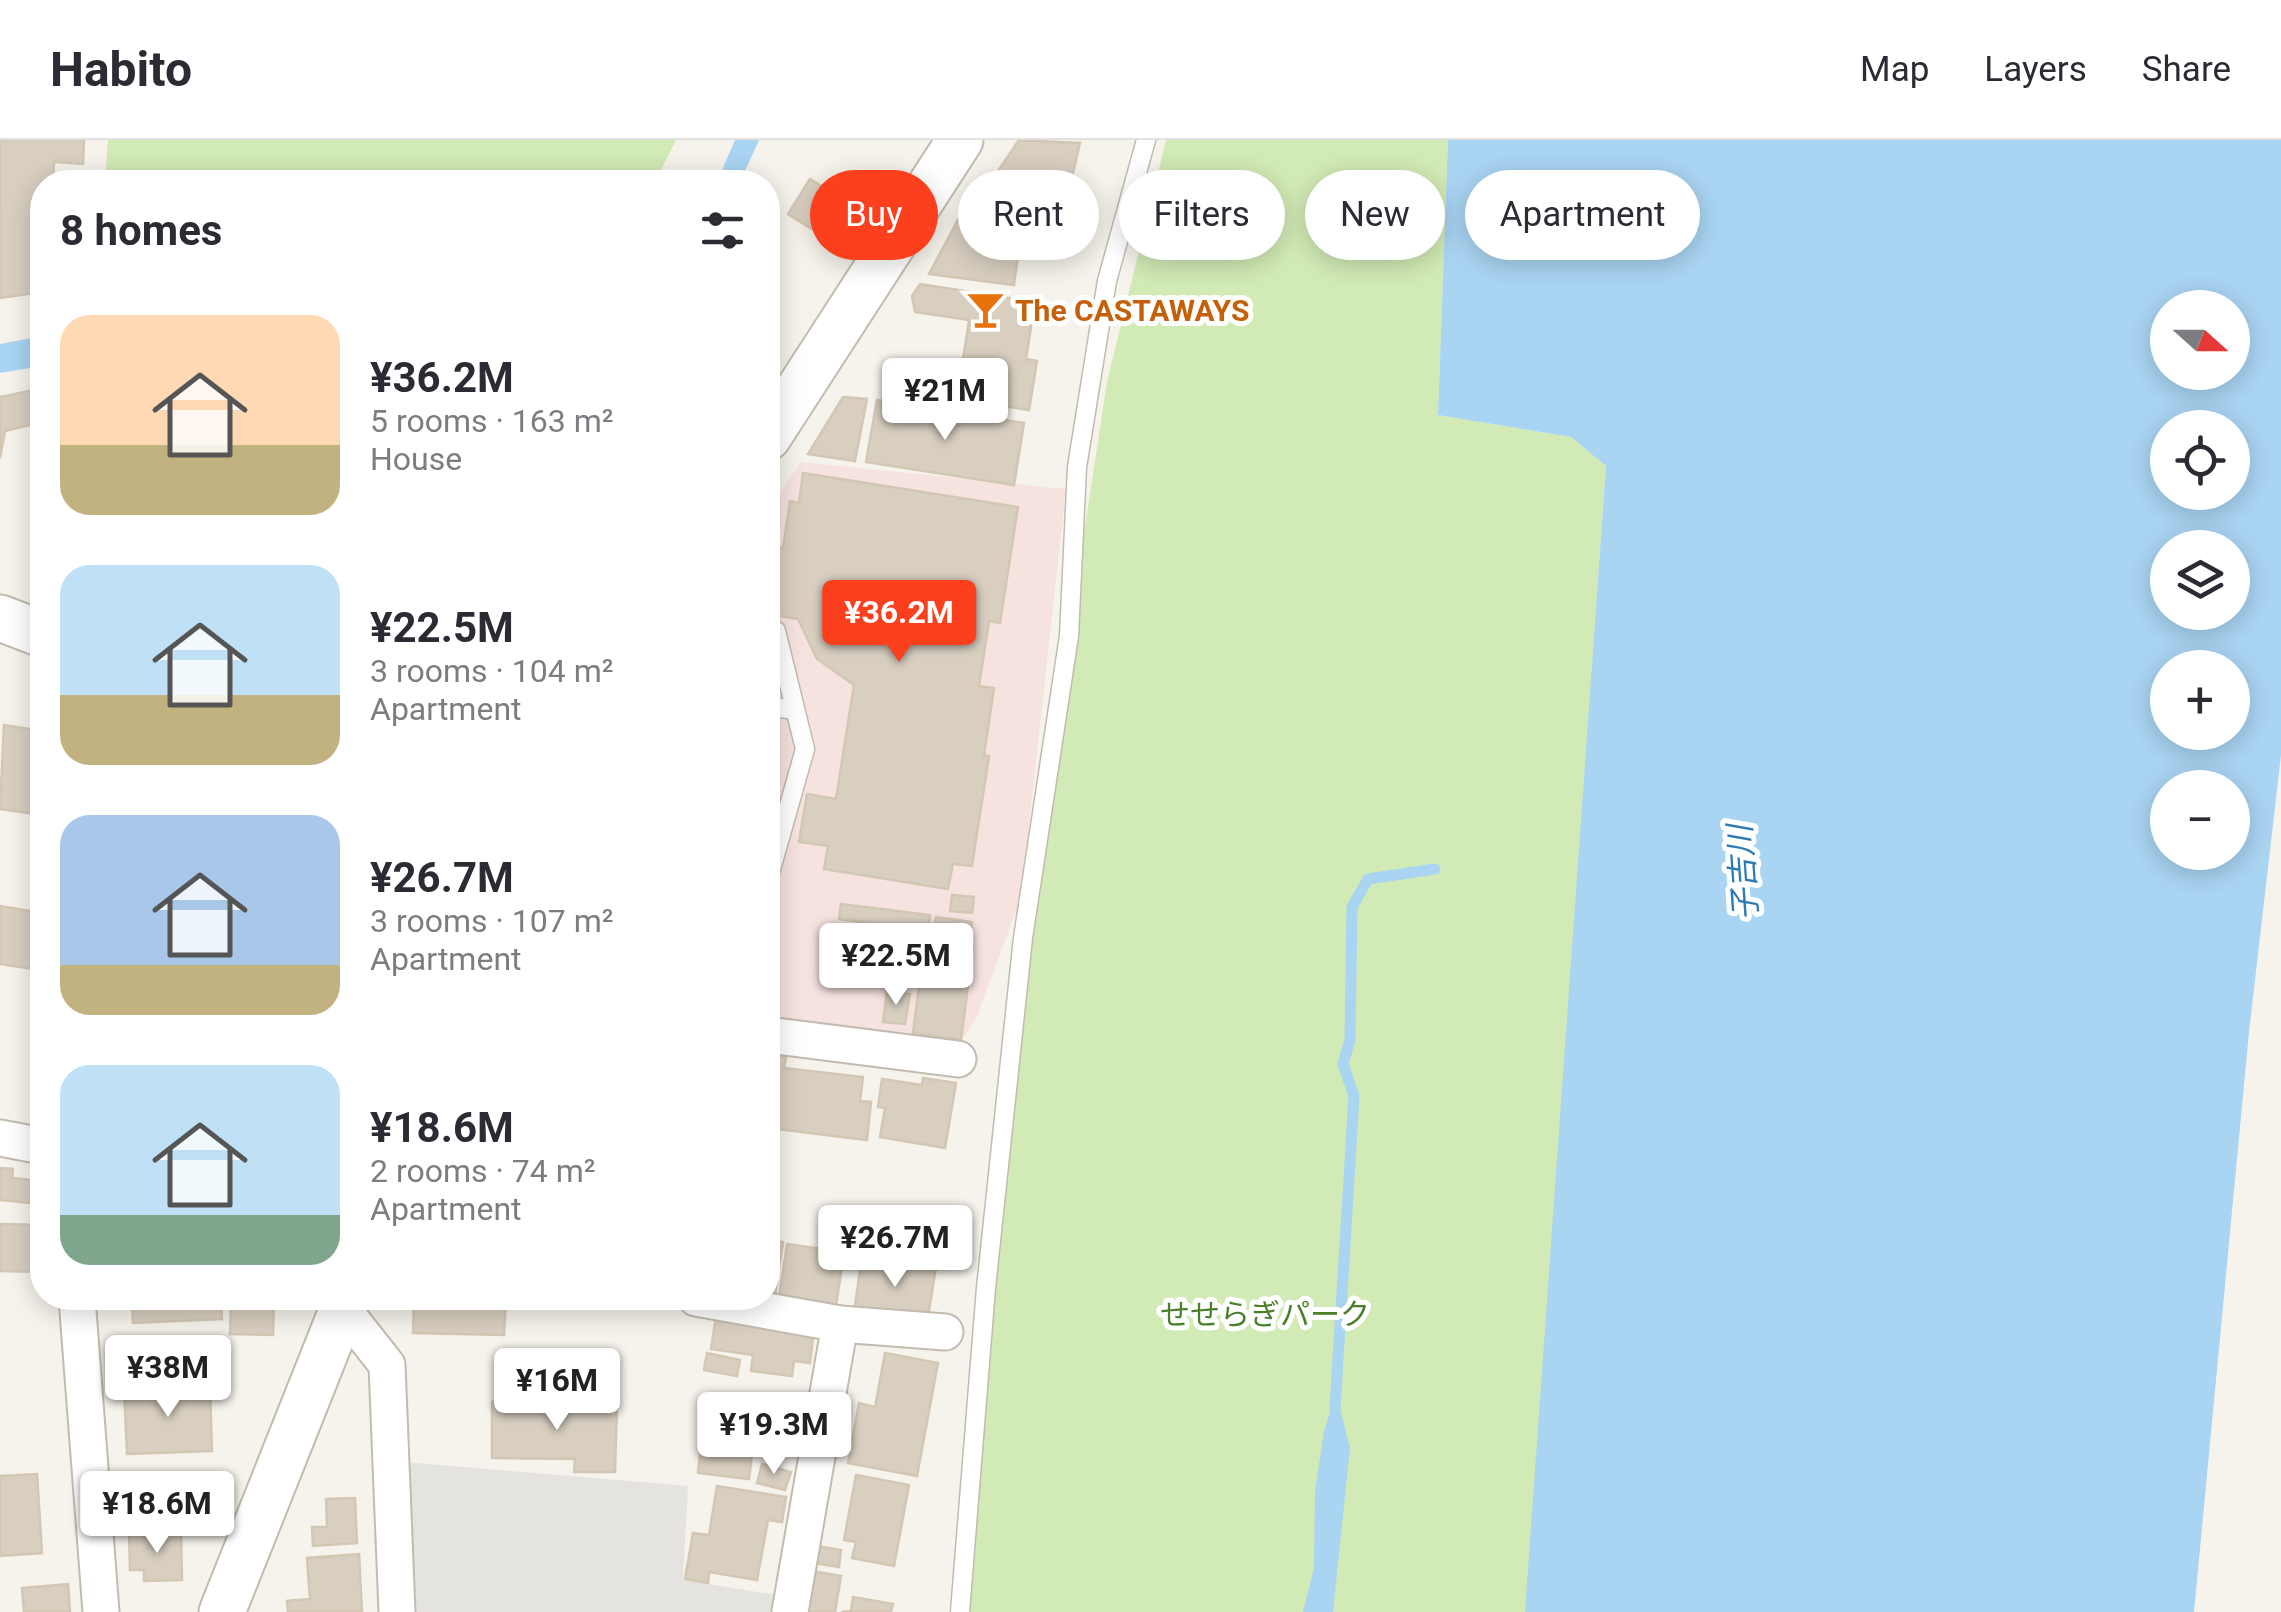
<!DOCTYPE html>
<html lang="en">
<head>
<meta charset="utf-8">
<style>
  :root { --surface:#fff; --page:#f7f7f7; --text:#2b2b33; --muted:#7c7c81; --line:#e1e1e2; --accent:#fc3f1d }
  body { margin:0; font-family:Roboto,"Noto Sans JP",sans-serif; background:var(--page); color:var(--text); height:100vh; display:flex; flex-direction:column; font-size:38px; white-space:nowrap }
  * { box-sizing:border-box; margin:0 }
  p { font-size:32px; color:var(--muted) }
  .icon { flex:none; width:55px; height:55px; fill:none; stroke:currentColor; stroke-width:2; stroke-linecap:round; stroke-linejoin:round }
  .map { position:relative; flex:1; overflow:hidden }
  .sheet { position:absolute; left:30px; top:30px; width:750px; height:1140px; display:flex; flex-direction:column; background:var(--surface); border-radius:40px; box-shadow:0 5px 25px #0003 }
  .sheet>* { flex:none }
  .banner { position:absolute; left:810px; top:30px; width:950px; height:90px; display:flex; gap:20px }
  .needle { width:65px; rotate:111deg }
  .buttons { position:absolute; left:2150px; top:150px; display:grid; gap:20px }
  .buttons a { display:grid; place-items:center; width:100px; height:100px; border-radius:50%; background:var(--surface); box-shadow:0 5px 25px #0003; font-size:50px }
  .price { position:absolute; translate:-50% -85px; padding:0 22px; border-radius:10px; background:#fff; color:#222; font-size:32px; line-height:65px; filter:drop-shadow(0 2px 5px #0008) }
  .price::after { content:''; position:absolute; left:50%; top:60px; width:30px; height:22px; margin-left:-15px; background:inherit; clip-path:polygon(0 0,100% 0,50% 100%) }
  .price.selected { background:var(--accent); color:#fff }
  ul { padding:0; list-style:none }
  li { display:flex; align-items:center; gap:30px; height:250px; padding:0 30px }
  li span { display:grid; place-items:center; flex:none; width:280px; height:200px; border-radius:30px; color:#555 }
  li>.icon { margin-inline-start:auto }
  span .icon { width:120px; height:120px; fill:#fffc; stroke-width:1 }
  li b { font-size:42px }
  h2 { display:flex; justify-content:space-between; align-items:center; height:120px; padding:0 30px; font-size:42px }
  .tag { padding:0 35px; border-radius:45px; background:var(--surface); box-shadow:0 5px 25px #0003; font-size:35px; line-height:90px }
  .tag.selected { background:var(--accent); color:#fff }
  header { display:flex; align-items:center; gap:60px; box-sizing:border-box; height:140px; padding:0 50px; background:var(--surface); border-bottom:2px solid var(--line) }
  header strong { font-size:48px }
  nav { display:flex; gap:55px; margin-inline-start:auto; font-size:35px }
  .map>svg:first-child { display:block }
</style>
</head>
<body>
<header>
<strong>Habito</strong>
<nav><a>Map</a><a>Layers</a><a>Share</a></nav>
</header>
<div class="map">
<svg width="2281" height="1472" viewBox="0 0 2281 1472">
  <rect width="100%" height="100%" fill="#f6f3ec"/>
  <polygon fill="#f6e3e0" points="801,322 1066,349 1021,758 976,879 957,907 768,880 768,369"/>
  <g fill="#d2eab5">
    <polygon points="108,0 676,0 655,42 105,42"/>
    <polygon points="1166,0 1448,0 1438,275 1571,297 1606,326 1526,1472 956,1472 1030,748 1107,242"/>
  </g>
  <polygon fill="#e5e3e0" points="405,1322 688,1346 683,1440 777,1455 775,1472 413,1472"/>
  <g fill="#a9d4f2" fill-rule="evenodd">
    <polygon points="735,0 759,0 740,42 717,42"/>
    <path d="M1448,0H2281V615L2249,892L2194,1472H1525L1606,326L1571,297L1438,275ZM2168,168H2232V232H2168ZM2168,288H2232V352H2168ZM2168,408H2232V472H2168ZM2168,528H2232V592H2168ZM2168,648H2232V712H2168Z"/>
    <polygon points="42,196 42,226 0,233 0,204"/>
    <polygon points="1336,1253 1350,1308 1333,1472 1303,1472 1314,1428 1315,1351 1324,1291"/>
  </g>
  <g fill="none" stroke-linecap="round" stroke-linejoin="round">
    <polyline stroke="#a9d4f2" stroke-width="11" points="1335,1269 1354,956 1343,924 1350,900 1352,767 1368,739 1435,729"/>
  </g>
  <g fill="#d8cfc1" stroke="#d3c7b4" stroke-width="2.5">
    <polygon points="0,0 84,0 83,24 54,22 53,42 42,42 42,152 0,158"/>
    <polygon points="1019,0 1080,3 1067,58 992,40"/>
    <polygon points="810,39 845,60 823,96 788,74"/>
    <polygon points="970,57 1025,65 1014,145 929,134"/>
    <polygon points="920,144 1035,162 1026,219 1037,221 1029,270 957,259 969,180 915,172 912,156"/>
    <polygon points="39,249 42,282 5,291 0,318 0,257"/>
    <polygon points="843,257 867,259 855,321 808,314"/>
    <polygon points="877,260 1024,283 1014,345 866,322"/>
    <polygon points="803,333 1018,367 1000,483 989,481 979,546 994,548 984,615 989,616 972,726 953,724 948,749 824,729 828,706 799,702 807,654 836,659 854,545 817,519 798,479 768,474 770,406 783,408 790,361 799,363"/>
    <polygon points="4,585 42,591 42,675 0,669"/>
    <polygon points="952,755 974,757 972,773 950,771"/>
    <polygon points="841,764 930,775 928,791 839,779"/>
    <polygon points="0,766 42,773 41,830 0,824"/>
    <polygon points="936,777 972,782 970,796 934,791"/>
    <polygon points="894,796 973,807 961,900 913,893 920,838 889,834"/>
    <polygon points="887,851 910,854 905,884 883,882"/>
    <polygon points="768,915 786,917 784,928 863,937 860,961 871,962 867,1000 768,988"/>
    <polygon points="923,938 956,943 945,1008 880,997 885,968 878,967 882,939 922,945"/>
    <polygon points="0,1028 13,1029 12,1038 42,1041 40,1064 0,1060"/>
    <polygon points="0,1084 42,1085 42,1132 0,1131"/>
    <polygon points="768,1100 783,1102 775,1155 768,1154"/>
    <polygon points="787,1104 844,1112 836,1166 779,1157"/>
    <polygon points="862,1116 936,1127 927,1183 854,1173"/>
    <polygon points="132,1158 221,1158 222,1179 133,1183"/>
    <polygon points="231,1158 286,1158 286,1162 274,1161 273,1195 230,1194"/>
    <polygon points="414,1158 506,1158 504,1195 413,1193"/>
    <polygon points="716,1176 814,1190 810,1223 794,1221 792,1236 751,1231 753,1215 711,1209"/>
    <polygon points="707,1213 740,1220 737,1236 704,1230"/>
    <polygon points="885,1213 938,1223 917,1336 848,1323 859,1263 875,1267"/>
    <polygon points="210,1246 212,1311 127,1314 124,1249"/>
    <polygon points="706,1258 784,1267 780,1308 753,1305 749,1339 698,1333"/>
    <polygon points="492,1262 617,1264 615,1332 574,1332 575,1319 492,1318"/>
    <polygon points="762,1324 791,1332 785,1350 757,1343"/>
    <polygon points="37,1334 42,1413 0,1416 0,1336"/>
    <polygon points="856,1335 909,1345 894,1426 852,1418 856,1402 844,1400"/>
    <polygon points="717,1346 786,1357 782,1382 768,1380 757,1440 709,1432 708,1443 685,1439 693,1393 709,1395"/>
    <polygon points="355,1358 357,1403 313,1406 312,1387 327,1387 326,1359"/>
    <polygon points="181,1394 182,1440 144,1441 144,1430 130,1430 129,1395"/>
    <polygon points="817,1406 841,1410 839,1427 814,1423"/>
    <polygon points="359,1414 362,1472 288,1472 287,1461 310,1459 307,1418"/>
    <polygon points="812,1431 841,1436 835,1472 805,1472"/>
    <polygon points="68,1444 70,1472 24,1472 22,1448"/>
    <polygon points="853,1457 893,1464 891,1472 841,1472 851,1471"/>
  </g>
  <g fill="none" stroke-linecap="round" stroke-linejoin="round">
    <defs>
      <g id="service">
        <polyline points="768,490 776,491 805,609 768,740"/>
        <polyline points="768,566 794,570"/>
        <polyline points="960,1472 986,1148 1023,798 1069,496 1077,327 1107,141 1146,0"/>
      </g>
      <g id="minor">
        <polyline points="768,895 958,919"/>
        <polyline points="0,998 42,1006"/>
        <polyline points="77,1158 101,1472"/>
        <polyline points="696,1158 840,1184 945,1192"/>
        <polyline points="343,1169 387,1225 397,1472"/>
        <polyline points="790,1472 840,1184"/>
      </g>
      <g id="tertiary">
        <polyline points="768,297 960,0"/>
        <polyline points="0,478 42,494"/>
        <polyline points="222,1472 347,1158"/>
      </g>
    </defs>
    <use href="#service" stroke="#c2bbae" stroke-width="21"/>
    <use href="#minor" stroke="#c2bbae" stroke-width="39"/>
    <use href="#tertiary" stroke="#c2bbae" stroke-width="49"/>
    <use href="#service" stroke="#fff" stroke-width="18"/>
    <use href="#minor" stroke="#fff" stroke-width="35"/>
    <use href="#tertiary" stroke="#fff" stroke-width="45"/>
  </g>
  <defs>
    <symbol id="bar-bare" viewBox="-9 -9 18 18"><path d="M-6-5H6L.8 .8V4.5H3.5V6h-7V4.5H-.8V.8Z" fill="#e8710a" stroke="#fff" stroke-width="2.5" paint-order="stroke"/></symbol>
  </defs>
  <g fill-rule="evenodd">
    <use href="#bar-bare" x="958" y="142" width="55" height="55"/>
  </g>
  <g text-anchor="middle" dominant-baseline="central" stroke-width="10" stroke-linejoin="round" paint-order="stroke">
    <g font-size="30" font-weight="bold" fill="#c56008" stroke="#fff" text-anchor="start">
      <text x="1015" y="170">The CASTAWAYS</text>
    </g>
    <g font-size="30" fill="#4a7f2a" stroke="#fff">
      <text x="1265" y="1174">せせらぎパーク</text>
    </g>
    <g font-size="32" font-style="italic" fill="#2e7ab2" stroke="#fff">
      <text transform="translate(1743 733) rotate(-94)">子吉川</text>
    </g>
  </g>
</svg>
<div class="buttons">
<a><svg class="needle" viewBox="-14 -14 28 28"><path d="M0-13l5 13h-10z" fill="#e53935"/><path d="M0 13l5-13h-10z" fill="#7c7c81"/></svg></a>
<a><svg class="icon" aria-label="locate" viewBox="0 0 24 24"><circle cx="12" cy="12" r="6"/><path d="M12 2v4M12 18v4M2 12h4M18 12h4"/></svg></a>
<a><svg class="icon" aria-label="layers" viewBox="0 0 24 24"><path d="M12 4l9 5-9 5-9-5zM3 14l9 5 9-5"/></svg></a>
<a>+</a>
<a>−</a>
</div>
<b class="price" style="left:945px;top:303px">¥21M</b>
<b class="price selected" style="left:899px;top:525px">¥36.2M</b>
<b class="price" style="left:896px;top:868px">¥22.5M</b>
<b class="price" style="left:895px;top:1150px">¥26.7M</b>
<b class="price" style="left:168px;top:1280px">¥38M</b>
<b class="price" style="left:557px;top:1293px">¥16M</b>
<b class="price" style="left:774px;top:1337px">¥19.3M</b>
<b class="price" style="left:157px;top:1416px">¥18.6M</b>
<div class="banner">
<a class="tag selected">Buy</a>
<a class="tag">Rent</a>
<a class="tag">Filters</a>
<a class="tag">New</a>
<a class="tag">Apartment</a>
</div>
<section class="sheet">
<h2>8 homes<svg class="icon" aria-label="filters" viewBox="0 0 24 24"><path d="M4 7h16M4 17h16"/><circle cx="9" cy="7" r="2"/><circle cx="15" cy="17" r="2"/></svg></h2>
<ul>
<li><span style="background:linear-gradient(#ffd9b3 65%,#c2b280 0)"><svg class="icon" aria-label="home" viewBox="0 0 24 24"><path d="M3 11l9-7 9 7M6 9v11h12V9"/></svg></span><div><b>¥36.2M</b><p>5 rooms · 163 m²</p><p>House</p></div></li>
<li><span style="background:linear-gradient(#bfe0f5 65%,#c2b280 0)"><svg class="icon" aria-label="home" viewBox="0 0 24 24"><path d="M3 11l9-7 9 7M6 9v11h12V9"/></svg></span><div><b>¥22.5M</b><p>3 rooms · 104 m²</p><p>Apartment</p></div></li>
<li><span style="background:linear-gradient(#a9c7e8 75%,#c2b280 0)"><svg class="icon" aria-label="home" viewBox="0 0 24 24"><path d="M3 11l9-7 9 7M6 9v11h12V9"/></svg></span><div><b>¥26.7M</b><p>3 rooms · 107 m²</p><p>Apartment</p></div></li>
<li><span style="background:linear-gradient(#bfe0f5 75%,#7fa58c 0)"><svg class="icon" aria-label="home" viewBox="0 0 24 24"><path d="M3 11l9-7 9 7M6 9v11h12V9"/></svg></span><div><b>¥18.6M</b><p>2 rooms · 74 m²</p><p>Apartment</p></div></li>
</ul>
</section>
</div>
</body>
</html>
